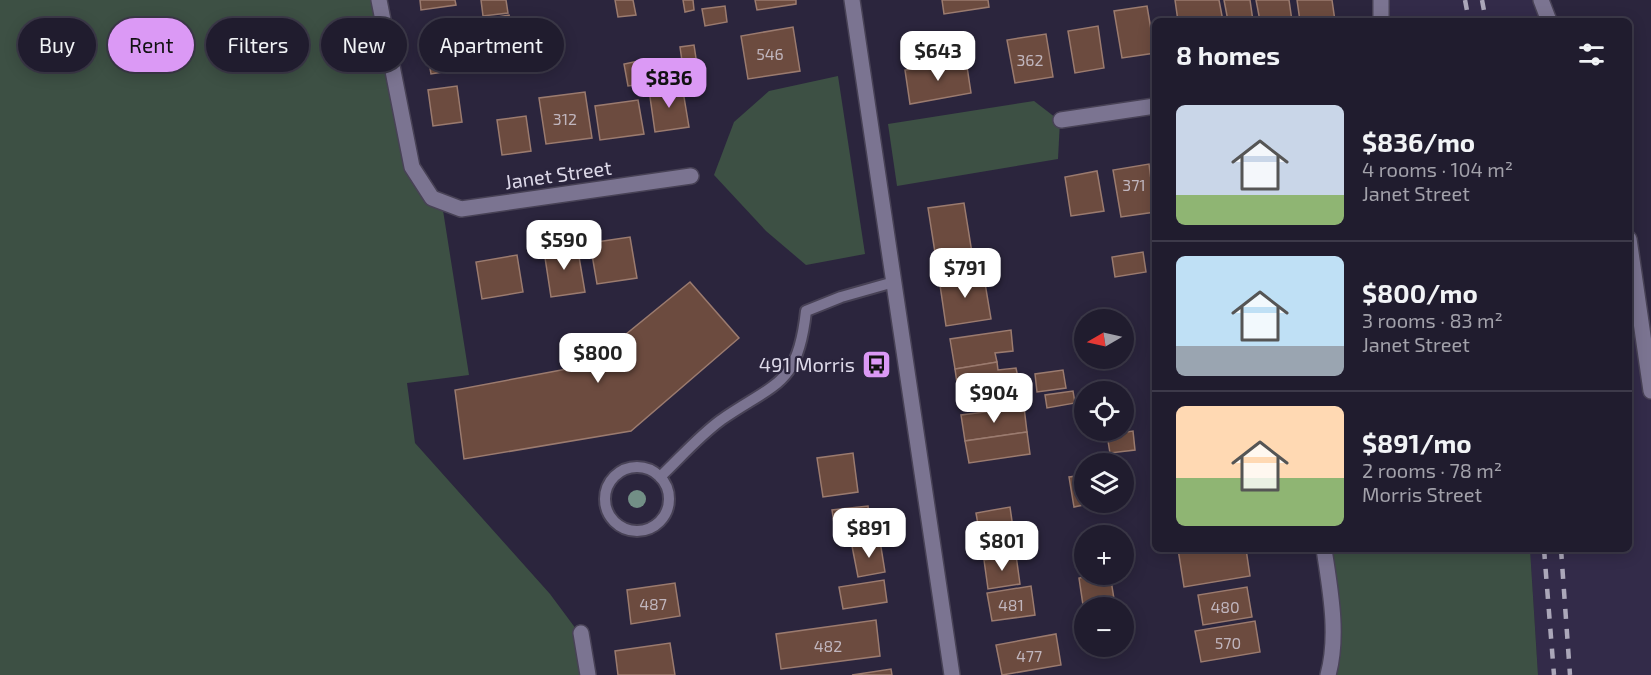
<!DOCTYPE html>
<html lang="en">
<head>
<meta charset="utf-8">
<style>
  :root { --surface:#201c2e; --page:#2d293a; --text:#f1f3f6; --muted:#a2a1aa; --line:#3d3a4a; --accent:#db99f5 }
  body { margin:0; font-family:"Exo 2",sans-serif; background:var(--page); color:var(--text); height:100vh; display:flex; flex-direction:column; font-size:22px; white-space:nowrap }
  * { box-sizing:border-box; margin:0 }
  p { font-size:20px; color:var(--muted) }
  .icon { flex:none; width:33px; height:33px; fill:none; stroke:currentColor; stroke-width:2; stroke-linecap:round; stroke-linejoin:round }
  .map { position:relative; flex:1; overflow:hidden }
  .panel { position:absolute; left:1152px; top:18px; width:480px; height:534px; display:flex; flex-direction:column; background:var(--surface); border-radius:9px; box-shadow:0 3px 15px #0003,0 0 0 2px var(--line) }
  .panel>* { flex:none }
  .hud { position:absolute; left:18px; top:18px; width:570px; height:54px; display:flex; gap:12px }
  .needle { width:39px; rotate:261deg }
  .controls { position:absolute; left:1074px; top:309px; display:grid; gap:12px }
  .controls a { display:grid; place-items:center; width:60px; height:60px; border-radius:50%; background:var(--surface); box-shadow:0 3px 15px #0003,0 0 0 2px var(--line); font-size:30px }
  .price { position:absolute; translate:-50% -51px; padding:0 14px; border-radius:12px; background:#fff; color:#222; font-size:20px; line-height:39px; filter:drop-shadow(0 2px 3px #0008) }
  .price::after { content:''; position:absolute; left:50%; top:36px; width:18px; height:14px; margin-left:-9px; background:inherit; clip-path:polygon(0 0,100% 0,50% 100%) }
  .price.active { background:var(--accent); color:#111 }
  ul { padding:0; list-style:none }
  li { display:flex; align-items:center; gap:18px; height:150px; padding:0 24px }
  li+li { border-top:2px solid var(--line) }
  li span { display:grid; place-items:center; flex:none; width:168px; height:120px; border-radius:9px; color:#555 }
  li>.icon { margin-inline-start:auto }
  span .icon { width:72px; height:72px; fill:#fffc; stroke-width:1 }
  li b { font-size:26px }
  h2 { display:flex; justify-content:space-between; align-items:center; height:72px; padding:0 24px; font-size:26px }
  .pill { padding:0 21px; border-radius:27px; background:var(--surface); box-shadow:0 3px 15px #0003,0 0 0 2px var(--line); font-size:21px; line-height:54px }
  .pill.active { background:var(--accent); color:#111 }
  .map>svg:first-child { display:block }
</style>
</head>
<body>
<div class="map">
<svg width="1651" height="675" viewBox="0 0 1651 675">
  <rect width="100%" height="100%" fill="#2b253d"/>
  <g fill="#332b49">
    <polygon points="1383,0 1540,0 1548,21 1382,21"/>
    <polygon points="1629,249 1651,402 1651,675 1538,675 1530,549 1629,549"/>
  </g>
  <g fill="#3d5044">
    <polygon points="0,0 377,0 410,167 442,204 469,375 407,383 415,443 550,594 579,633 586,675 0,675"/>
    <polygon points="838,76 865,254 806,265 766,231 714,175 734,122 769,91"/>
    <polygon points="1034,101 1060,121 1058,159 897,186 888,124"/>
    <polygon points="1322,549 1530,549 1538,675 1326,675 1328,666"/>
  </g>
  <g fill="#6c4b3f" stroke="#9b7b6f" stroke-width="1.5">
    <polygon points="420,0 455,0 456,5 421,10"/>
    <polygon points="481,0 506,0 508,13 483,16"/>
    <polygon points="615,0 633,0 636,15 618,17"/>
    <polygon points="683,0 693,0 694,10 685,12"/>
    <polygon points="755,0 796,0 796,4 757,10"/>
    <polygon points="942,0 988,0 989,7 944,14"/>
    <polygon points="1175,0 1219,0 1223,21 1178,21"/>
    <polygon points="1224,0 1250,0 1253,21 1228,21"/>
    <polygon points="1256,0 1289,0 1292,21 1260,21"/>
    <polygon points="1297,0 1332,0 1335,21 1300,21"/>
    <polygon points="725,6 727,22 705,26 702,9"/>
    <polygon points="1147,6 1155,53 1122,58 1114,11"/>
    <polygon points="509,15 512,31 487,36 485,19"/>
    <polygon points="1098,26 1104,68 1075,73 1068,31"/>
    <polygon points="793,27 800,71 748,79 741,36"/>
    <polygon points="1046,34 1053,77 1015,83 1007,40"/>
    <polygon points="464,38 469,68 431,74 426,44"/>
    <polygon points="694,45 697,65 683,68 680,47"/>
    <polygon points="966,60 971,93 910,104 905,70"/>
    <polygon points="639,61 644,84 628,86 624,64"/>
    <polygon points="682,85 689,127 655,132 649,90"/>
    <polygon points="457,86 462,122 433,126 428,90"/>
    <polygon points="585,92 592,138 546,144 539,98"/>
    <polygon points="638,100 644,134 600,140 595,106"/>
    <polygon points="526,116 531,151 502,155 497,120"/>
    <polygon points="1149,164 1155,212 1121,217 1113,170"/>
    <polygon points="1097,171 1104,211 1071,216 1065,177"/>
    <polygon points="964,203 972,253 936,259 928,208"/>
    <polygon points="630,237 637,278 597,284 590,243"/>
    <polygon points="577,245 585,292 551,297 544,251"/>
    <polygon points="1143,252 1146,272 1115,277 1112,257"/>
    <polygon points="517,255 523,292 482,299 476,262"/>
    <polygon points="983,271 991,319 946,326 939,278"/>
    <polygon points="690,282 739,338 631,431 464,459 455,390 588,365"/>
    <polygon points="1011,330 1013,351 995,353 997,362 955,369 950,339"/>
    <polygon points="997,362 998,370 1016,368 1020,387 959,397 955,369"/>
    <polygon points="1063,370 1066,388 1037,392 1035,374"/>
    <polygon points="1073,391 1075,403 1047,408 1045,395"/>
    <polygon points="1024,407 1027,432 965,441 961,415"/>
    <polygon points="1133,431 1135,450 1110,453 1107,435"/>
    <polygon points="1027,432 1030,454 969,463 965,441"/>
    <polygon points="853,453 858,492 823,497 817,458"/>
    <polygon points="1084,475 1084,502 1097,502 1074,507 1069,477"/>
    <polygon points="868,506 871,533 836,537 832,510"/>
    <polygon points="1010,507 1015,542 982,548 976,513"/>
    <polygon points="880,541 885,572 858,577 852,546"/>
    <polygon points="1178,549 1246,549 1250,576 1184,587"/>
    <polygon points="1016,555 1020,584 988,589 984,560"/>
    <polygon points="1101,574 1110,574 1114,599 1083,605 1079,578"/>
    <polygon points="884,580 887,602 843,609 839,587"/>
    <polygon points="675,583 680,616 631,624 627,590"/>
    <polygon points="1031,586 1035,615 992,621 987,593"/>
    <polygon points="1247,587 1252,617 1203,625 1198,595"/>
    <polygon points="876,620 880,656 781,669 776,634"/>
    <polygon points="1255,621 1260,652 1201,662 1195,631"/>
    <polygon points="1056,634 1061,665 1002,675 996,645"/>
    <polygon points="670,643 675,675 618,675 615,651"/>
    <polygon points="891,669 892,675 852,675"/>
  </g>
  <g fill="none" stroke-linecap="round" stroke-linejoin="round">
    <defs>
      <g id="service">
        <circle cx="637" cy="499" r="32"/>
        <path d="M660,477C680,458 699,436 721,420C776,382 798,386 806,311L841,297L894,282"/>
      </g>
      <g id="minor">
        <polyline points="379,0 412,167 432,198 461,209 691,176"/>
        <polyline points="852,0 952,675"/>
        <polyline points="1541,0 1549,21"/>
        <polyline points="1381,21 1381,0"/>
        <polyline points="1061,120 1155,106"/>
        <polyline points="1629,239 1651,391"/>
        <path d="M1324,549C1330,589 1339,635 1328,675"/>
        <polyline points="581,633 588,675"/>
      </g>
    </defs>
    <use href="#service" stroke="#484256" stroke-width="14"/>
    <use href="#minor" stroke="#484256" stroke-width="18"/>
    <use href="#service" stroke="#7b7491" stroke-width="10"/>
    <use href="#minor" stroke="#7b7491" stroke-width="15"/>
    <g stroke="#aba7b9" stroke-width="4.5" stroke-dasharray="10 10" stroke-linecap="butt">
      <polyline points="1465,0 1469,21"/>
      <polyline points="1482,0 1486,21"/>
      <polyline points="1544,549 1554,675"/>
      <polyline points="1561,549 1570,675"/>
    </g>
  </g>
  <circle fill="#728f86" cx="637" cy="499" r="9"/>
  <defs>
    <symbol id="bus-square" viewBox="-11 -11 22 22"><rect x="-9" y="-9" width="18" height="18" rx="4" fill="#db99f5" stroke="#2b253d"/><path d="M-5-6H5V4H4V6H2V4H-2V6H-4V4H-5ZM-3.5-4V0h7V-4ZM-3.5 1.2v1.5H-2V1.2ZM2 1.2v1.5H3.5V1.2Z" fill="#111"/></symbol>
  </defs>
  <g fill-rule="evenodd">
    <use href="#bus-square" x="860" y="348" width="33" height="33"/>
  </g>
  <g text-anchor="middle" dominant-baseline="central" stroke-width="4.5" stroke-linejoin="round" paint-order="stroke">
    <g font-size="16" fill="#c1b6be">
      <text x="770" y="53">546</text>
      <text x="1030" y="59">362</text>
      <text x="565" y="118">312</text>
      <text x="1134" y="184">371</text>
      <text x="653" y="603">487</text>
      <text x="1011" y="604">481</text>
      <text x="1225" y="606">480</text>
      <text x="1228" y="642">570</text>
      <text x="828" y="645">482</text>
      <text x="1029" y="655">477</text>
    </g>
    <g font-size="20" fill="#ddd9e9" stroke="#2b253d">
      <text transform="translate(558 174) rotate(-8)">Janet Street</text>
    </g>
    <g font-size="20" fill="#ddd9e9" stroke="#2b253d" text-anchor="end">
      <text x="855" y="364">491 Morris</text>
    </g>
  </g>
</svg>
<div class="controls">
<a><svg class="needle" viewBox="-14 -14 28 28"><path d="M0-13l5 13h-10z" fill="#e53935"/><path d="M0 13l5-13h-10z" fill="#a2a1aa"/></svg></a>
<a><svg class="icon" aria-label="locate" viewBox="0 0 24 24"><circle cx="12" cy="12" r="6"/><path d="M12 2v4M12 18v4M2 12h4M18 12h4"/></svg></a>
<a><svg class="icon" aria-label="layers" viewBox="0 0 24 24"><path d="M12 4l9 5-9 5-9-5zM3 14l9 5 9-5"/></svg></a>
<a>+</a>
<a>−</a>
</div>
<b class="price" style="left:938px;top:82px">$643</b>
<b class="price active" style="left:669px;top:109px">$836</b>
<b class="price" style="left:564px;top:271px">$590</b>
<b class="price" style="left:965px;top:299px">$791</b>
<b class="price" style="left:598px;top:384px">$800</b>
<b class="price" style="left:994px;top:424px">$904</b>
<b class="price" style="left:869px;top:559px">$891</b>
<b class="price" style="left:1002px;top:572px">$801</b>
<div class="hud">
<a class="pill">Buy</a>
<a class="pill active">Rent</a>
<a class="pill">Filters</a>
<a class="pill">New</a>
<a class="pill">Apartment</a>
</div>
<section class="panel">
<h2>8 homes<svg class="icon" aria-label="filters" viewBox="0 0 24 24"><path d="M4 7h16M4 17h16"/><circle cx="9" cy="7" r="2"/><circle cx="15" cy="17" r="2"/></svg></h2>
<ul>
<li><span style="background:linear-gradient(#c9d6e8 75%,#8fb573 0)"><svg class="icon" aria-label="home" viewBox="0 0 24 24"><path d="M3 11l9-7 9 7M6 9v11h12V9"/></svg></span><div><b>$836/mo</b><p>4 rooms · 104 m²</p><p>Janet Street</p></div></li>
<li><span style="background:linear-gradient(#bfe0f5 75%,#9aa5b1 0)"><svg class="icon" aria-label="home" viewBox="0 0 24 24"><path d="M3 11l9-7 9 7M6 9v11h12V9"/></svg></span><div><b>$800/mo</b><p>3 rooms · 83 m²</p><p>Janet Street</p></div></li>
<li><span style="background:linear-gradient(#ffd9b3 60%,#8fb573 0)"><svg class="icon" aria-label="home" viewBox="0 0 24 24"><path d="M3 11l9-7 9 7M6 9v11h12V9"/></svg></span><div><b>$891/mo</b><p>2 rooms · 78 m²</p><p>Morris Street</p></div></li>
</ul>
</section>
</div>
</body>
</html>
